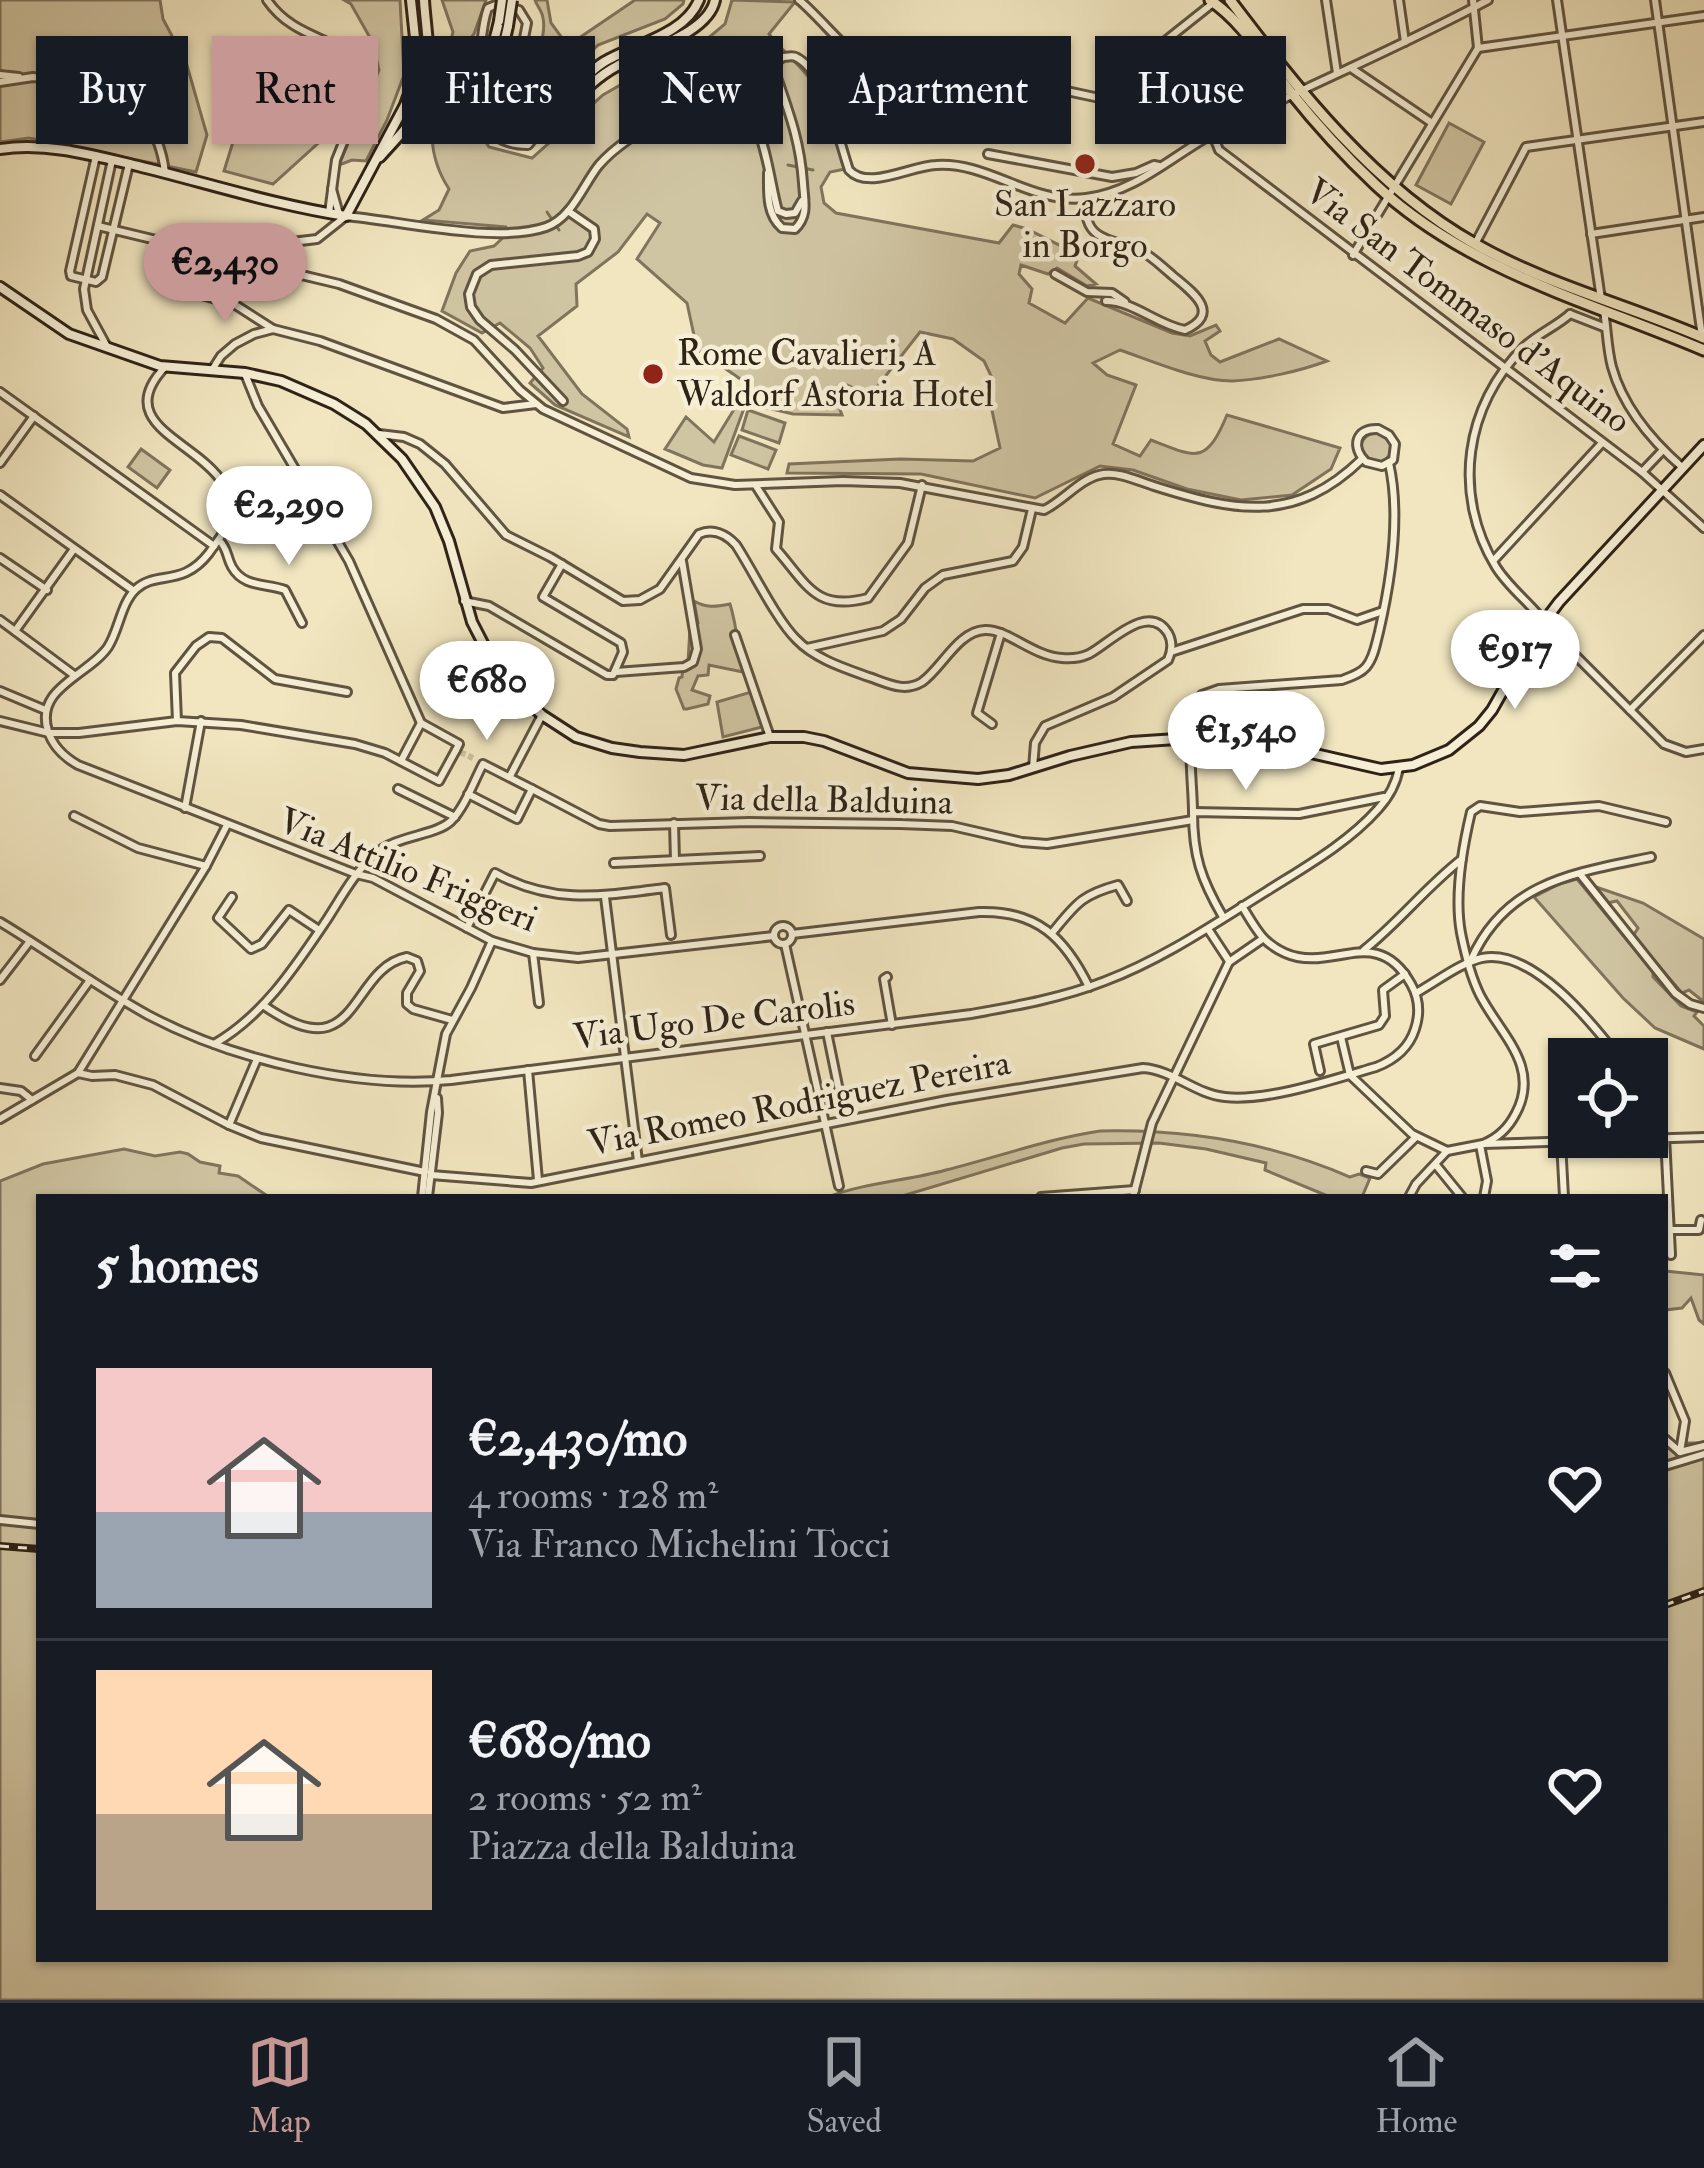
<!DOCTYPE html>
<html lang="en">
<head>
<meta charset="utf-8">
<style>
  :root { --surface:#171b24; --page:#20242c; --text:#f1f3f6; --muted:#9ea1a6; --line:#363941; --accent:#c59692 }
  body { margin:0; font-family:"IM FELL Double Pica",serif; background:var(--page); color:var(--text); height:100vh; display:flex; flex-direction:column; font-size:45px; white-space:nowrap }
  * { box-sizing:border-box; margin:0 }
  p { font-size:39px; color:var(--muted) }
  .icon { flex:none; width:66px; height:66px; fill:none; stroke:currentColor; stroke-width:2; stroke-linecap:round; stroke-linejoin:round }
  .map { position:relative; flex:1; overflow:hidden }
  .panel { position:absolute; left:36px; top:1194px; width:1632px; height:768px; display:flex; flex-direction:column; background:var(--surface); border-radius:0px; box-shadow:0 3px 9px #0004 }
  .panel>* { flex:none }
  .top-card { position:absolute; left:36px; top:36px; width:1632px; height:108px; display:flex; gap:24px }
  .tools { position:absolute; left:1548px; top:1038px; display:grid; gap:24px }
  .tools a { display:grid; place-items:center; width:120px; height:120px; border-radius:0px; background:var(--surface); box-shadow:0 3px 9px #0004; font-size:60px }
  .price { position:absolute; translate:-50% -102px; padding:0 27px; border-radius:42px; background:#fff; color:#222; font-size:39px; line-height:78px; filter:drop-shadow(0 3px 6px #0008) }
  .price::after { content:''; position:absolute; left:50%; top:72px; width:36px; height:27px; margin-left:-18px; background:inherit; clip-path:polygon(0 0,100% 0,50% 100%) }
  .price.on { background:var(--accent); color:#111 }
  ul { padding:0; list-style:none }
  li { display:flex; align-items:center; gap:36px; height:300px; padding:0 60px }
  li+li { border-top:3px solid var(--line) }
  li span { display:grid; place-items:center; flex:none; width:336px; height:240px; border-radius:0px; color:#555 }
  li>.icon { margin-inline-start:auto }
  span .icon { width:144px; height:144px; fill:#fffc; stroke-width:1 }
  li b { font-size:51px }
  h2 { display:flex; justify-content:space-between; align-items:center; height:144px; padding:0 60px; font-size:51px }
  .tag { padding:0 42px; border-radius:0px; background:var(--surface); box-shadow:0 3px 9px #0004; font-size:42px; line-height:108px }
  .tag.on { background:var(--accent); color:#111 }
  .menu { display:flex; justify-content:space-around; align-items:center; height:168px; border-top:3px solid var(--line); background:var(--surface); font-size:33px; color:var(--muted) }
  .menu a { display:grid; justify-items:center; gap:6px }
  .menu .on { color:var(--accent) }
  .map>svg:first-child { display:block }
</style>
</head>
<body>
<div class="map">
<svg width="1704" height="2000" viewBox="0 0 1704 2000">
  <rect width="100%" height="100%" fill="#f1e6c0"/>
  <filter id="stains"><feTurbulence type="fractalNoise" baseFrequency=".00167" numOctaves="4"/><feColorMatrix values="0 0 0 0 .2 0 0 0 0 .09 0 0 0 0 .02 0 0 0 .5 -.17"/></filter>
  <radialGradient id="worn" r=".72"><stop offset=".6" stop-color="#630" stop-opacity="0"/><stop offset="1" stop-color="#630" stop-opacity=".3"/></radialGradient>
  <g fill="#d0c5a3" stroke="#80745d" stroke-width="3">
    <polygon points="0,0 160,0 163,19 186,62 207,135 196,172 29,138 0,142"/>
    <polygon points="344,0 400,0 404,75 387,120 366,161 352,160 339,165 379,70 373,43 351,4"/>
    <polygon points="442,0 486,0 474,34 463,47 449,47 453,32"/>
    <path d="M535,0H547L551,23L562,38H579L635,0H684L683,4L665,19L598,45L570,72L554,93L534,106L523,101L517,92C526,70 548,44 543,18C542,11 537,6 535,0Z"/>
    <path d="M732,0L795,2L769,34C783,53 802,65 815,86C829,107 836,144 845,169L830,172L821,187L824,203L836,213L999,243L1013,225L1027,229L1079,255L1075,266L1096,284L1087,286L1057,268L1048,274L1021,265L1019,274L1032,289L1029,303L1065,323L1088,298L1172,333L1190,336L1216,325L1220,331L1205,341L1211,355L1220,362L1279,339L1327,361C1300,371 1261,380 1232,381C1198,381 1152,361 1120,350L1093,363L1107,375L1136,385L1113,444L1140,456L1151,440C1197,458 1206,465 1227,415L1340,448L1331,469L1292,495L1241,500L1187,489L1133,470L1100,466L1035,498L921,474L787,473L789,464L900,459L973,461L1000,448L990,401L994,382L984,361L953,339L920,332L870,396L845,384L834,394L842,415L793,414L746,403L722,468L703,465L665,449L686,417L714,442L749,385L697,349L687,303L637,259L660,223L647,214L618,252L576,284L577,306L538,336L582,394L627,429L629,437L555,405L530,383L543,368L530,348L500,323L482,333L442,311L456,273L470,251L494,246L509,232L506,227L423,220L439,210L449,189C429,158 424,117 449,86L465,93L470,118L489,147L532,158L603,95L646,70L700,45L725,24Z"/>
    <polygon points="310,51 346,60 358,77 336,141 324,138 273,184 224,171 251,84 268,76 278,54"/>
    <polygon points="1449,123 1484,142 1451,204 1416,185"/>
    <polygon points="748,410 785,423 779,443 742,430"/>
    <circle cx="1376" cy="448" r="15"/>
    <polygon points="739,436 776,450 768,469 731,455"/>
    <polygon points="141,449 170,470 157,488 128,467"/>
    <path d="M694,601C706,608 715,607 730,604C737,626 738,649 743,672L709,665L708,675L698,676L692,690L710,696L708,704L687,709H684L676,689L679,678L682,677L683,664L688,662L690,628L698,623Z"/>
    <polygon points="751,692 762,727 723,737 717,702"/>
    <polygon points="1577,879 1653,972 1653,977 1681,1006 1697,1012 1694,1016 1704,1026 1704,1049 1655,1028 1623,998 1534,897 1559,884"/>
    <polygon points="1596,887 1643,903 1704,939 1704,1002 1689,990 1682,993 1633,936 1638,928 1617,901 1607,903 1595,891"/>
    <path d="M1100,1131C1185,1129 1272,1143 1350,1177L1359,1174L1370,1178L1362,1197H1330L1265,1170L1266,1163L1206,1149L1159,1143L1084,1144L1062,1148L899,1197H828C867,1182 907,1181 946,1170C998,1157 1047,1139 1100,1131Z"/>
    <polygon points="124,1149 155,1156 180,1152 188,1154 200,1162 220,1166 219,1173 238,1176 269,1197 39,1197 39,1959 1665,1959 1665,1443 1704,1443 1704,2000 0,2000 0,1181 43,1164"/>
    <polygon points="1665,1271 1704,1275 1704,1324 1699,1320 1691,1298 1682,1308 1665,1310"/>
  </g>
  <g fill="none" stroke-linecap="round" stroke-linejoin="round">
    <g stroke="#7c705a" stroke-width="3">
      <polyline points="788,165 813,170"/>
      <polyline points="547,212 559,230"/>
    </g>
    <polyline stroke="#cabf9e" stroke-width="6" stroke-dasharray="6 3" stroke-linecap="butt" points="460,752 473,758"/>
    <defs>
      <g id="minor">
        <path d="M267,0C296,42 342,36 368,71L367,83L336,160L329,213"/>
        <path d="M799,0C827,22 898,118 938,94C947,89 950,79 954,70L959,68L1104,99L1206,125L1211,130L1219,150L1642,472L1704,528"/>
        <polyline points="1326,0 1337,73"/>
        <polyline points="1399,0 1405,42"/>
        <polyline points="1473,0 1478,48"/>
        <polyline points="1655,0 1702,337"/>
        <polyline points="1478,48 1704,16"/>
        <polyline points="1351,68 1432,123"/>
        <polyline points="0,75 19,77"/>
        <path d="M0,82L33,77L62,80L138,112C154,123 163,154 165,173"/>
        <path d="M501,97L524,38L527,23L519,10L498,4L488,8C482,24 482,40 480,57C476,96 474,145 528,145L538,133"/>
        <polyline points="1107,100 1115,81 1213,3"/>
        <polyline points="988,154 1112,177 1136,173 1154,165 1159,166"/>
        <polyline points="96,156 70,271 71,276 96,282 102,277 129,164"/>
        <polyline points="332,189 339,214"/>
        <path d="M1085,199C1086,211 1085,225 1097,234C1109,243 1128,244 1141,251C1153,257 1162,267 1172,275C1191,291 1223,313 1185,330C1157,325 1134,301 1106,301"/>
        <path d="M98,226L339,284L436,319L474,340L520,390L543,409L691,478L735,485L843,481L900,483L1044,510C1063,501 1079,480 1099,475C1116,470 1138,481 1154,486C1236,512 1295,524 1362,459"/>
        <polyline points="1591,234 1704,217"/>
        <polyline points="1475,244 1526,147 1704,122"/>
        <polyline points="197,249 191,292 234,304 273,329"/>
        <polyline points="1353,255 1478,48"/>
        <polyline points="256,263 267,245 317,239 346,216"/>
        <polyline points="1055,274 1087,292 1112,293 1125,302"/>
        <path d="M1604,310C1607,329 1607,348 1612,367C1623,407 1652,441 1683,468"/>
        <path d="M1570,314C1557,326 1539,333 1525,346C1464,405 1452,495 1496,567C1511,591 1535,606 1550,630L1664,744L1686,752L1704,749"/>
        <polyline points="1570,314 1606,328"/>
        <polyline points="106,345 87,310 84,289 112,160"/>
        <path d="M165,367C97,439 249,446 228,522C225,533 215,544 209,553C182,588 157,570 136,589C121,603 119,630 108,647C89,675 34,688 48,731C53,747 64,757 78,765L356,874"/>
        <polyline points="212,370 221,356 235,344 254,334 273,329 320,341 503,408 536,404"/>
        <polyline points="245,374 258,406 349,561 421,723"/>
        <polyline points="0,392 214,546"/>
        <polyline points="563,401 515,350 480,320 471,307 469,294 477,274 491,265 578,256 588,252 595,239 594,229 568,211"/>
        <path d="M1378,429L1389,435L1395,444L1393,460L1382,466L1366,462C1351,447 1355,428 1378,429Z"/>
        <path d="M379,434L404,437L420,444L445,464L506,535L550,557L623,601L640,600L660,589L699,534C713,528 726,534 736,545C753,571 776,619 796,639C815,659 844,668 869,677C887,683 904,693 922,682C942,668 958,631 985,630C1008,629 1032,656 1062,658C1071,659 1080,658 1089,654C1109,644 1148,601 1168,633C1173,642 1172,651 1168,660L1113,697L1045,726L1035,743L1033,768"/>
        <polyline points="0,463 34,416"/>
        <polyline points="1642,472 1663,450"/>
        <path d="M756,486L779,522L776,549C807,584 815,612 868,598L908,543L922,485"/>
        <polyline points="0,495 134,591"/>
        <path d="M219,540C228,549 226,556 232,567C244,588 266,583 285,590L302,623"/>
        <polyline points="0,558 47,590"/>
        <polyline points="1493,561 1602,443"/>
        <polyline points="464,601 489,606 607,675 613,675 623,652 621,643 543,597 562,564"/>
        <polyline points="0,620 74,675"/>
        <polyline points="15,631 74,549"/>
        <polyline points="735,635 770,737"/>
        <polyline points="807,648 883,631 901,619 925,588 943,575 1013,561 1023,547 1032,509"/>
        <polyline points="1171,652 1303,609 1328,609 1357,620 1383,611"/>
        <polyline points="616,672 684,667 693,662 697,649 682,561"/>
        <polyline points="0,691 43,709"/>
        <polyline points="1630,710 1704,635"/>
        <polyline points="0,721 49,733 79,733 177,721 241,725 355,744 385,753 439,781 456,750"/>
        <polyline points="177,721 175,673 196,646 209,637 222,638 275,679 347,692"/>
        <polyline points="421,723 459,744 456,750"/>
        <polyline points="992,724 977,713 1001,633"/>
        <polyline points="401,761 421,723"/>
        <polyline points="398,789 455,817"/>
        <polyline points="532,789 599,824 610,826 749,822 900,824 952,826 1022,842 1047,844 1193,820"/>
        <polyline points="185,808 201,721"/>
        <path d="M1193,812C1193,779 1183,722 1202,695L1219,689L1342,680C1350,677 1360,674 1366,667C1374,658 1376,643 1379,632C1391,580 1401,515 1389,463"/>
        <polyline points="74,816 138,848 206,866"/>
        <polyline points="674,823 675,860"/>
        <polyline points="614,863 760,856"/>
        <polyline points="1580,874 1675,993 1690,1004 1704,1008"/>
        <polyline points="232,897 218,918 251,949 262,944 289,910 319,930"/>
        <polyline points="605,897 638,1161"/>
        <circle cx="783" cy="935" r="9"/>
        <path d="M467,928L495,873C553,905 602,896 665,888L671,935"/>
        <polyline points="1208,929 1229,961"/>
        <path d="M1052,933C1076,904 1081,895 1118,885L1127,901"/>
        <path d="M792,934L979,912C1037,910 1065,938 1089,987"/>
        <polyline points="492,941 533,953 578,958 774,936"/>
        <polyline points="785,944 839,1186"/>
        <path d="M1364,950C1399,922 1427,886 1462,859"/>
        <polyline points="533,953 539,1003"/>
        <path d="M1471,960C1506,881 1575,873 1651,857"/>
        <polyline points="1229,962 1261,940"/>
        <polyline points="887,977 884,979 892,1025"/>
        <polyline points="0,980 30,941"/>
        <path d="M1416,993C1436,982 1460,963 1482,958C1532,947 1593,1024 1620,1059"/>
        <path d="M263,1005C360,1074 348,969 407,957L417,961L420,971L407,993V1004L413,1009L452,1020"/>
        <polyline points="827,1032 845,1120"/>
        <polyline points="1341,1037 1350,1075"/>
        <polyline points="35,1056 90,980"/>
        <polyline points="528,1070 538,1180"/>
        <polyline points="1320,1071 1314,1044 1379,1025 1385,1016 1383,990 1405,974"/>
        <polyline points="78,1073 206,866 227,825"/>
        <polyline points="1350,1075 1412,1134 1447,1151"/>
        <polyline points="0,1088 21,1091 32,1100"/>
        <polyline points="0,1119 78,1073 92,1076 115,1075 153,1085 229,1125 261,1138 425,1172"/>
        <polyline points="229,1125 257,1059"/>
        <polyline points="1665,1137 1671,1255"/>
        <polyline points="1561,1142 1564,1197"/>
        <path d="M1483,1144C1498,1138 1509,1127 1516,1113C1541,1066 1500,1034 1480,995C1471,977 1465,953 1461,933C1454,895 1462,850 1471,812L1480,806L1520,812L1599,806L1666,822"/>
        <polyline points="1480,1145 1487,1181 1484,1197"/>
        <polyline points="1447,1151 1483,1144 1704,1137"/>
        <polyline points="1436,1165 1462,1197"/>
        <polyline points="1366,1171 1378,1174 1416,1137"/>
        <path d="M431,1175L531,1183L947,1100L1143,1068C1173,1070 1195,1094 1225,1097C1266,1102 1335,1079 1376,1067C1394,1060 1409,1048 1415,1029C1420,1014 1419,998 1411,984C1376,922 1332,974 1285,953C1262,943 1255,927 1242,906"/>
        <polyline points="1041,1197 1135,1190"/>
        <polyline points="1133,1197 1152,1123 1229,962"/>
        <polyline points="1409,1197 1416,1184 1447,1151"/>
        <polyline points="1669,1230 1699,1230 1701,1220"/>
        <polyline points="1665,1373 1685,1421 1680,1452"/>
        <polyline points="1665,1439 1680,1452"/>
        <polyline points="1680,1452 1704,1446"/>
        <polyline points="1665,1466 1704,1454"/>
      </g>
      <g id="tertiary">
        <polyline points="1557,0 1601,299"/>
        <path d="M768,173C768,192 766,214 782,228L795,229C809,215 804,201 803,183C800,139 788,110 774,69L776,62L783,57C793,56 794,55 802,61C826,79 839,141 849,170C868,191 910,166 936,165C988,161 1032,205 1086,198C1136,192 1173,155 1216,132C1306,86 1399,48 1488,0"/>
        <path d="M346,216C400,221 497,244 546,227C572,218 583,185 599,165C618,143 648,127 673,112C686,104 700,94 714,92C763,86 768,179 778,211L786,214L795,213L802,201"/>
        <polyline points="510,776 542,715"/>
        <polyline points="356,874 373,878 492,941 471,988 446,1034 431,1112 422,1197"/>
        <path d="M1223,917C1201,879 1193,856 1193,812L1299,814L1384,797"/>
        <path d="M0,922C50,952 97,987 148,1015C233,1060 355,1089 451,1080L971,1014C1016,1006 1062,998 1105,981C1163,959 1214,924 1267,891C1305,867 1348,843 1378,809C1389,797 1396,785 1399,768"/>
        <path d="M214,1044C263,1016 295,967 326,921C341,898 354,873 375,854C397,835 435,836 451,821C465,807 474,781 483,764L532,789L517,819L468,794"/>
        <polyline points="428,1197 438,1113 437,1098"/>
        <polyline points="0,1520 39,1524"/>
      </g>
      <g id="secondary">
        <path d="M499,21C493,49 475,96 497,121C507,133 524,139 539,132C550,127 558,116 567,107C582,92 598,76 617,66C645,50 708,34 715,0"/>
        <path d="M508,26C501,59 481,114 529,122C559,112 577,79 604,62C634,44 685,35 699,0"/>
        <path d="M0,149C47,142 92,155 138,166C207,183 275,205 346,216L405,105L413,83L417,57L411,0"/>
        <path d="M380,157C392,143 407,129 417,113C437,81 426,35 424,0"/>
        <polyline points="0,287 69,334 160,366 245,373 281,381 334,404 366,424 402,459 435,507 449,541 472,622 490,657 510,685 542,715 576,737 612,748 640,752 684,755 770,737 804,737 824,741 908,773 978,779 1009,775 1070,756 1131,742 1192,738 1267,743 1381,769 1413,765 1449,750 1479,726 1492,710 1535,634 1559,602 1704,445"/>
      </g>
      <g id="primary">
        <path d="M1210,0C1243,22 1264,59 1289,90C1316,124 1344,155 1376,185C1468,271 1591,302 1704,350"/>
        <path d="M1230,0C1299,91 1374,187 1475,244C1547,285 1628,305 1704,338"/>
      </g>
    </defs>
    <use href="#minor" stroke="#605441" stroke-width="12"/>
    <use href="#tertiary" stroke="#605441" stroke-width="12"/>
    <use href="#secondary" stroke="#2f2317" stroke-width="14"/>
    <use href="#primary" stroke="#2f2317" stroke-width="15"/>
    <use href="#minor" stroke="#f6efd6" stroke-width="6"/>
    <use href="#tertiary" stroke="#f6efd6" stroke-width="6"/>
    <use href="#secondary" stroke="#f6efd6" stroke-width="8"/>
    <use href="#primary" stroke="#f1e6c0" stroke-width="9"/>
    <defs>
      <g id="rail">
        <polyline points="0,1546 39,1549"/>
        <polyline points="1665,1605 1704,1591"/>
      </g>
    </defs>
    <use href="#rail" stroke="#2f2317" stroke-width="8"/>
    <use href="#rail" stroke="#f6efd6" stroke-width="3" stroke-dasharray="9" stroke-linecap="butt"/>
    <defs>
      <g id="secondary-bridge">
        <polyline points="499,21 502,0"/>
        <polyline points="508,26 512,0"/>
      </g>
    </defs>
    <use href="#secondary-bridge" stroke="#2f2317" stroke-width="14" stroke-linecap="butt"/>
    <use href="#secondary-bridge" stroke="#f6efd6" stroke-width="8"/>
  </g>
  <g fill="#8f2418" stroke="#f6efd6" stroke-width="4.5">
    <circle cx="1085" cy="164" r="12"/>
    <circle cx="653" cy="374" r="12"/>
  </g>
  <g text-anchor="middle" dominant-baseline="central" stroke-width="9" stroke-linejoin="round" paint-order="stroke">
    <g font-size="36" fill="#2f2317" stroke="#f6efd6">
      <text x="1085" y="204">San Lazzaro<tspan x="1085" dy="41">in Borgo</tspan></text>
      <text x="677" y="353" text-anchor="start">Rome Cavalieri, A<tspan x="677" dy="41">Waldorf Astoria Hotel</tspan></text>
    </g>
    <g font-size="36" fill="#2f2317" stroke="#f6efd6">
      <text transform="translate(1468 306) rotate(37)">Via San Tommaso d'Aquino</text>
      <text transform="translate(824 800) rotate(1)">Via della Balduina</text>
      <text transform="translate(408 870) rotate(22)">Via Attilio Friggeri</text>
      <text transform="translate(714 1020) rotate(-7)">Via Ugo De Carolis</text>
      <text transform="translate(799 1103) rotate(-11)">Via Romeo Rodriguez Pereira</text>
    </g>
  </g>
  <rect width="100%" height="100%" filter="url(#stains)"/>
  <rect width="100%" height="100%" fill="url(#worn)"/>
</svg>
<div class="tools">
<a><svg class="icon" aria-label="locate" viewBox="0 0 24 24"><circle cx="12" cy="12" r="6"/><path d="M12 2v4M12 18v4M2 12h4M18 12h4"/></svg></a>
</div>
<b class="price on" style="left:225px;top:325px">€2,430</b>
<b class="price" style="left:289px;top:568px">€2,290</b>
<b class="price" style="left:1515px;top:712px">€917</b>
<b class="price" style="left:487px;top:743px">€680</b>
<b class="price" style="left:1246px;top:793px">€1,540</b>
<div class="top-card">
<a class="tag">Buy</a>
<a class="tag on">Rent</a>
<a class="tag">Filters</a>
<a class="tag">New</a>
<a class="tag">Apartment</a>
<a class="tag">House</a>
</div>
<section class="panel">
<h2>5 homes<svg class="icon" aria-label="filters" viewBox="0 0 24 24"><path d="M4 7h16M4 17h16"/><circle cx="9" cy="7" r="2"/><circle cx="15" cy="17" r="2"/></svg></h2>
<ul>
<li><span style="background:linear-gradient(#f6c9c9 60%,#9aa5b1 0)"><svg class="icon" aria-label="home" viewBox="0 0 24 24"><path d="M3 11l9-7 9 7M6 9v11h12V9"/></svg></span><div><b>€2,430/mo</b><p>4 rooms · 128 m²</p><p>Via Franco Michelini Tocci</p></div><svg class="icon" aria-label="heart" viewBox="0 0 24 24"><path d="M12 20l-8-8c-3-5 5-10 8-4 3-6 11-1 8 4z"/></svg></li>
<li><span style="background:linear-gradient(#ffd9b3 60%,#b9a48a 0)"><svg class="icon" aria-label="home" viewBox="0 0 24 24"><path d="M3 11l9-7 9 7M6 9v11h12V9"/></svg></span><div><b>€680/mo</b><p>2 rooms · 52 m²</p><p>Piazza della Balduina</p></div><svg class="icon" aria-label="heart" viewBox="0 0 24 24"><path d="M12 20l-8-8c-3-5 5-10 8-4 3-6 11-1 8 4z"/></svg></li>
</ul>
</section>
</div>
<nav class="menu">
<a class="on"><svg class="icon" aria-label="map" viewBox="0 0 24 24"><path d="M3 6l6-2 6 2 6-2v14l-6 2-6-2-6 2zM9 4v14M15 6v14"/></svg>Map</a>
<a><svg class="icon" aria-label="saved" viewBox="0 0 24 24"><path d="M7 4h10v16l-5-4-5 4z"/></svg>Saved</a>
<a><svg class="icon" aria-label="home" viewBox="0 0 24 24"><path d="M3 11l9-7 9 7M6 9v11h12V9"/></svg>Home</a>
</nav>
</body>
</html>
